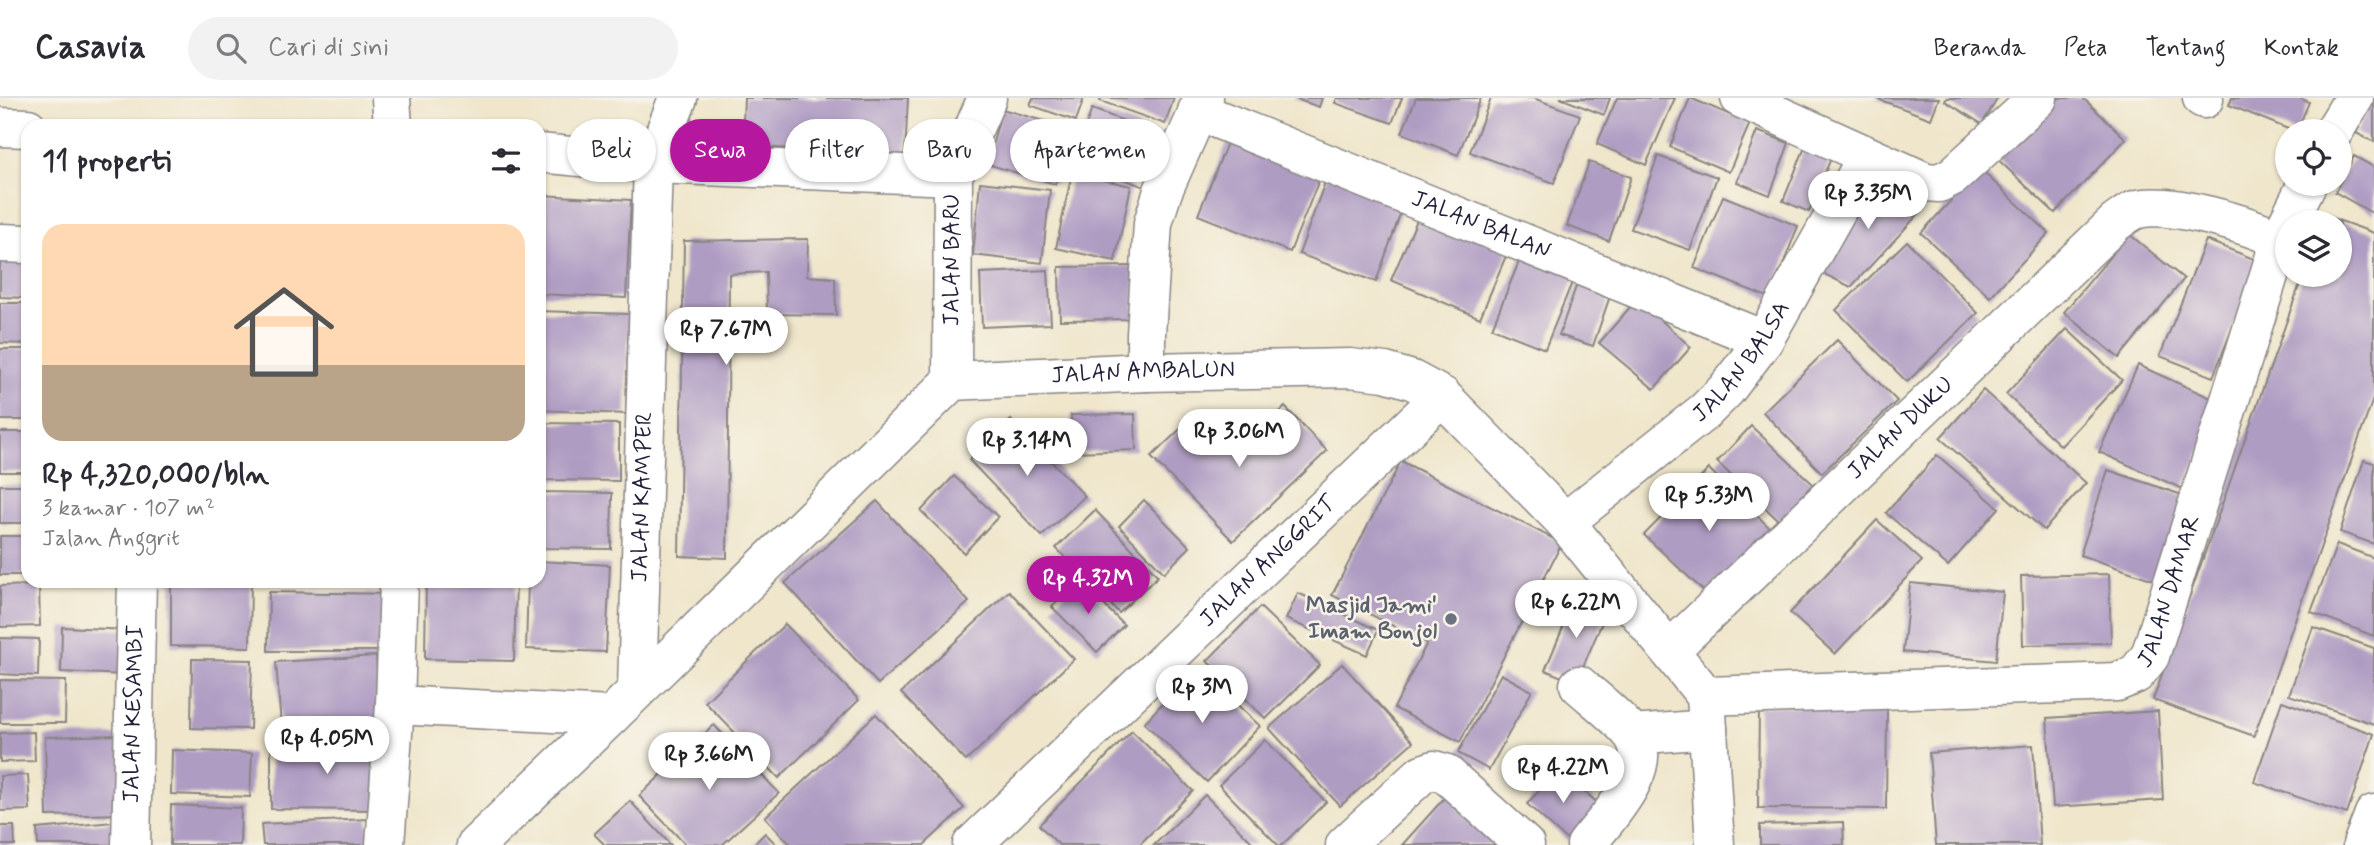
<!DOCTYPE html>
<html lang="id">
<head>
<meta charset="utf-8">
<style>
  :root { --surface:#fff; --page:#f2f2f3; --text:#2b2b33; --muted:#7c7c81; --line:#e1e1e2; --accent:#b5179e }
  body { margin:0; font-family:Mynerve,sans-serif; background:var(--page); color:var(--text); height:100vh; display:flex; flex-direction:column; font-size:26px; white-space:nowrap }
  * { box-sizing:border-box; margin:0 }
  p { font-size:23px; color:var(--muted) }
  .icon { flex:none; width:38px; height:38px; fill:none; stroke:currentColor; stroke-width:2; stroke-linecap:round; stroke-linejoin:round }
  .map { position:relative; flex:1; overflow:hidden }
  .drawer { position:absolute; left:21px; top:21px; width:525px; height:469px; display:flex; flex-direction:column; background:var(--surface); border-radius:21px; box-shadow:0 2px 5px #0004 }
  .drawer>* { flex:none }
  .guide { position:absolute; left:567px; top:21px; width:665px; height:63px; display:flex; gap:14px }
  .buttons { position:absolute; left:2275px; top:21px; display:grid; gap:14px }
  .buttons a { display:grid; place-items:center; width:77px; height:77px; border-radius:50%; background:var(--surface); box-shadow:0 2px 5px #0004; font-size:35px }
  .price { position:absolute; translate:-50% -60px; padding:0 16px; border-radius:24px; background:#fff; color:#222; font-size:23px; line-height:46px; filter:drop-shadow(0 2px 4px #0008) }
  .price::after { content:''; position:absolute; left:50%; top:42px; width:21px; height:16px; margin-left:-10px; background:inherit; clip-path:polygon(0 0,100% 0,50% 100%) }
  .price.selected { background:var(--accent); color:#fff }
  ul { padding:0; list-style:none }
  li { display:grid; align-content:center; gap:14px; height:371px; padding:0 21px }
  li+li { border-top:2px solid var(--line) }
  li span { display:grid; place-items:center; height:217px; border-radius:21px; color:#555 }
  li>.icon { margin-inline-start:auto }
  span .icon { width:126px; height:126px; fill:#fffc; stroke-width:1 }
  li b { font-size:30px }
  h2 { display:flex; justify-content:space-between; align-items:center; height:84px; padding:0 21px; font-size:30px }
  .pill { padding:0 24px; border-radius:32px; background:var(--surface); box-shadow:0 2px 5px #0004; font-size:24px; line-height:63px }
  .pill.selected { background:var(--accent); color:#fff }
  header { display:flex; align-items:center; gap:42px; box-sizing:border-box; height:98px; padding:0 35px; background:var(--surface); border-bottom:2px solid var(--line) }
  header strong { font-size:33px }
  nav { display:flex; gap:38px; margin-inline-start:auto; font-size:24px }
  .search { width:490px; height:63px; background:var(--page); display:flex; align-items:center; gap:18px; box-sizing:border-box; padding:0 24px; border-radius:38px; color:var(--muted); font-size:26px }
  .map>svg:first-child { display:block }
</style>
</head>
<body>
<header>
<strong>Casavia</strong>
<div class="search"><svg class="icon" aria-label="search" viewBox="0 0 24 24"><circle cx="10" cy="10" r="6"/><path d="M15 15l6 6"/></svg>Cari di sini</div>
<nav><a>Beranda</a><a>Peta</a><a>Tentang</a><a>Kontak</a></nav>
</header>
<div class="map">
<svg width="2374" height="747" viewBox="0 0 2374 747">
  <rect width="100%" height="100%" fill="#f7f3e8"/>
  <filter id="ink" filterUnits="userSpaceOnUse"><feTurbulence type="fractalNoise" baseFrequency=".0143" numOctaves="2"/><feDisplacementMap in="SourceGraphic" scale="14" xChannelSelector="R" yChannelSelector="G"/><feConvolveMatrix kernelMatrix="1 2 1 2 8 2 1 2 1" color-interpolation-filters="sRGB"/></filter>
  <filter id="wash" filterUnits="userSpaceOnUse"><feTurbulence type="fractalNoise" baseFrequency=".00686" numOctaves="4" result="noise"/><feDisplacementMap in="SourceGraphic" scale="28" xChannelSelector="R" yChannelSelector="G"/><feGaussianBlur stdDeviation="1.57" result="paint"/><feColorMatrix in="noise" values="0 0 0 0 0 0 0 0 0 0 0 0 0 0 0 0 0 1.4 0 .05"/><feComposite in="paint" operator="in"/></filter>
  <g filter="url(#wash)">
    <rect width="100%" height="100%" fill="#efe6cb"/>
    <g id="blocks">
      <g fill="#af9cc3">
        <polygon points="744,0 908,0 905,57 742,48"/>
        <polygon points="1033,0 1084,0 1076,23 1030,7"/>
        <polygon points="1101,0 1174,0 1165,26 1100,3"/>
        <polygon points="1293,0 1322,0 1319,9"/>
        <polygon points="1337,0 1402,0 1392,25 1335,5"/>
        <polygon points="1416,0 1481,0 1458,57 1402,35"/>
        <polygon points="1491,0 1533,0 1580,17 1554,85 1470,54"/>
        <polygon points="1560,0 1610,0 1604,17"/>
        <polygon points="1617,0 1675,0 1646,67 1597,46"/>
        <polygon points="1690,0 1750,25 1729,74 1670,49"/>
        <polygon points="1875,0 1939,0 1931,21"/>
        <polygon points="1947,0 1998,0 1982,26 1945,3"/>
        <polygon points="2046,0 2083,0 2126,41 2055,115 1992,56"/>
        <polygon points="2232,0 2299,0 2309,4 2297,33 2293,33 2229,7"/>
        <polygon points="2373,0 2374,0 2374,44 2356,35"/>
        <polygon points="1002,11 1071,31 1055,86 987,66"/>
        <polygon points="1092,11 1175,42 1155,93 1073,62"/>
        <polygon points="1757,33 1789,45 1770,97 1737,84"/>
        <polygon points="1229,40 1321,77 1290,154 1198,117"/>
        <polygon points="1805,49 1831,60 1809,114 1783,103"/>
        <polygon points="1658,58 1717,79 1690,152 1631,131"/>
        <polygon points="2354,58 2374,69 2374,116 2335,94"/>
        <polygon points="1589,64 1631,79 1609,143 1567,128"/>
        <polygon points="1980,71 2049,135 1990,199 1921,135"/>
        <polygon points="1329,73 1406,100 1376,184 1299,156"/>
        <polygon points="1072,75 1131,88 1115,163 1056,150"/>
        <polygon points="1867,77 1925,109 1851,189 1818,173"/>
        <polygon points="980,84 1050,92 1042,165 973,157"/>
        <polygon points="539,97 631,102 626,200 539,196"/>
        <polygon points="1723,98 1798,128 1770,200 1694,170"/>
        <polygon points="1420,115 1508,153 1480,220 1391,182"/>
        <polygon points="2324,117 2374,135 2374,298 2254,638 2153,602 2303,177 2340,177 2340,124 2322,124"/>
        <polygon points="2129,136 2184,181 2119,260 2064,214"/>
        <polygon points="808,141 807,178 835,180 836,217 767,216 766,174 729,176 727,460 679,458 684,143"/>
        <polygon points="2206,142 2259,163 2213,279 2160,258"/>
        <polygon points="1907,143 1978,215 1907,284 1836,212"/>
        <polygon points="0,148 28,149 28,200 0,199"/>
        <polygon points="1522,156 1575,177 1545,251 1492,230"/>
        <polygon points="1134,168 1135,221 1060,222 1059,169"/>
        <polygon points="1048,172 1051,226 982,229 980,175"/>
        <polygon points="1578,183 1611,195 1593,248 1559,237"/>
        <polygon points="1637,201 1691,249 1654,291 1599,245"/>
        <polygon points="0,205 28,205 28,246 0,245"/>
        <polygon points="539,213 629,216 626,316 539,312"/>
        <polygon points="2067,231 2122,282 2061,348 2006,296"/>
        <polygon points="1837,242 1897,303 1822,375 1763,314"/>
        <rect x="0" y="251" width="28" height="71"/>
        <polygon points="2138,267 2222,305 2183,391 2099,354"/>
        <polygon points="1983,292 2086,385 2044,432 1940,340"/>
        <polygon points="1285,309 1327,353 1233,443 1151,359 1196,316 1235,357"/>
        <polygon points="1135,316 1136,352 1073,354 1071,317"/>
        <polygon points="1011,322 1085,398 1042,438 969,362"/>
        <polygon points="539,325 619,326 619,383 539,382"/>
        <polygon points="1751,328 1813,386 1779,423 1717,364"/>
        <rect x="0" y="334" width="28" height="40"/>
        <polygon points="1937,357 1999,410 1948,468 1886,415"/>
        <polygon points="2364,362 2374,365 2374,446 2340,434"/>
        <polygon points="1401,363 1562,445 1460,644 1394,610 1427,545 1332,497"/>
        <polygon points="1709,371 1773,433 1710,499 1644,437"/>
        <polygon points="2108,372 2185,398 2157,483 2080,457"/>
        <polygon points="954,378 998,419 964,455 921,413"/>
        <rect x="0" y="387" width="28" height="38"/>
        <polygon points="539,394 612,395 611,451 539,450"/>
        <polygon points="1144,402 1190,449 1164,475 1119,428"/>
        <polygon points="877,403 969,504 878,586 785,485"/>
        <polygon points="1095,412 1158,478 1119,515 1056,450"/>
        <polygon points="1877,422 1922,463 1835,556 1790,515"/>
        <rect x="0" y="438" width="28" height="39"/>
        <polygon points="2337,446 2374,460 2374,538 2311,514"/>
        <polygon points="539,463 610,467 606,554 526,551 528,483 539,483"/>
        <polygon points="2109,476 2111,545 2023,547 2021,478"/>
        <polygon points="1079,482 1124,527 1097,554 1052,509"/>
        <polygon points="171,483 251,483 250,549 171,548"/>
        <polygon points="426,483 516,483 514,563 425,561"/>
        <polygon points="1910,485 2003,494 1996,563 1903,554"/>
        <polygon points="39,487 40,528 0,529 0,488"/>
        <polygon points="1009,493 1074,561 966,663 901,595"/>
        <polygon points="269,494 394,496 393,553 268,553"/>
        <polygon points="1298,495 1378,532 1367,557 1286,521"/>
        <polygon points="1576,499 1607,513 1576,585 1545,572"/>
        <polygon points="1260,509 1320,567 1266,621 1207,563"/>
        <polygon points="785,526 859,602 779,680 705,604"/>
        <polygon points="62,529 128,532 126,577 61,574"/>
        <polygon points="2313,529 2374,550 2374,626 2289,597"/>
        <polygon points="0,540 39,541 38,578 0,576"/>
        <polygon points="376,558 380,622 281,628 276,564"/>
        <polygon points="192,561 252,562 250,631 191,630"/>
        <polygon points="1342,566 1413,644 1340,708 1269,630"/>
        <polygon points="1197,569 1260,628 1207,684 1144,625"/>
        <polygon points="1501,576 1532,593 1489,672 1458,655"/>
        <polygon points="0,582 66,583 65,625 0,625"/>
        <polygon points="2282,603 2374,636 2347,716 2254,684"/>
        <polygon points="1759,608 1887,610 1886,711 1758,710"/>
        <polygon points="2158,613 2163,702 2053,709 2047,620"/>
        <polygon points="876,616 964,710 924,747 791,747 765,719"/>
        <polygon points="714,627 779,695 722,747 686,747 639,698"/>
        <polygon points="1132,633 1193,693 1139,747 1059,747 1039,727"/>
        <polygon points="34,634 35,663 0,664 0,635"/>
        <polygon points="120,637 123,716 47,718 45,639"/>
        <polygon points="1265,642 1326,704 1282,747 1278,747 1219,687"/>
        <polygon points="271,643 383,644 383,712 271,711"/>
        <polygon points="2033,647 2040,747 1936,747 1929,655"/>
        <polygon points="172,652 252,655 250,699 171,696"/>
        <polygon points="1558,671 1600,707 1568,743 1527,706"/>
        <polygon points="28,677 30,712 0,713 0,678"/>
        <polygon points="1455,688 1520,747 1402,747"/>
        <polygon points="1205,697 1255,747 1154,747"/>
        <polygon points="630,703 671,747 605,747 594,736"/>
        <polygon points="171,707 241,710 240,747 170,747"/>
        <polygon points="368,721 369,747 263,747 261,726"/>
        <polygon points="113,724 115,747 38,747 37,731"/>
        <polygon points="1843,724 1844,747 1760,747 1760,727"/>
        <polygon points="0,728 14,728 15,747 0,747"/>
        <polygon points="765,735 777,747 753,747"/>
      </g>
    </g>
  </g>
  <g filter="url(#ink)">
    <use href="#blocks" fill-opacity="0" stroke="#888483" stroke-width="2"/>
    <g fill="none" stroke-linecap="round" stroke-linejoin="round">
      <defs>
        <g id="minor">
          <polyline points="391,0 393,28"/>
          <polyline points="1740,0 1926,84 1939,85 1953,78 2038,0"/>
          <polyline points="2202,0 2204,1"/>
          <path id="s1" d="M1197,13L1764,242"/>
          <polyline points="0,29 28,30"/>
          <polyline points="2334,33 2354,0"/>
          <polyline points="539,55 653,66 953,78"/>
          <polyline points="2288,124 2307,86"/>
          <polyline points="0,145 28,146"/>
          <polyline points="1146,274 1146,236 1153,125 1163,93 1204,0"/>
          <path id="s2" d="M952,283L953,78L987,0"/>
          <path id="s3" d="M1565,424L1705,313L1726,292L1764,242L1867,59"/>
          <path id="s4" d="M1670,552L2115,125C2122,120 2130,113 2138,111C2171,103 2250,127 2280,142"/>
          <path d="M1579,587C1596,602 1616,617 1631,635C1659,668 1606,721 1586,747"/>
          <path id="s5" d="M637,591L653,66L678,0"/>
          <path id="s6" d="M1706,598L2117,584L2136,576L2150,558L2280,142L2287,126"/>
          <polyline points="395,607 611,618"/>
          <polyline points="1633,637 1708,631"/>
          <path id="s7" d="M131,747L137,483"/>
          <polyline points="385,747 395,607 399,483"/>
          <path id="s8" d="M476,747L611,618L952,283L1146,274L1350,270L1385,274L1412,282L1442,298L1565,424L1706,598L1715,747"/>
          <path id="s9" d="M972,747L1442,298"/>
          <polyline points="1345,747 1422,676 1434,672 1445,675 1525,747"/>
          <polyline points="2362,747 2374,716"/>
        </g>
      </defs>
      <use href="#minor" stroke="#888483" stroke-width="41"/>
      <use href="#minor" stroke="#fff" stroke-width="38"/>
    </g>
  </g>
  <circle fill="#6b7280" stroke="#f7f3e8" stroke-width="2.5" cx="1451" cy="521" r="7"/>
  <g text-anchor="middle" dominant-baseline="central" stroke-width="5" stroke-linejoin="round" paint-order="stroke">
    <g font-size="23" fill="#22223b" stroke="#f7f3e8">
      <text stroke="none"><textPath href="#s1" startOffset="306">JALAN BALAN</textPath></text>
      <text stroke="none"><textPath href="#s2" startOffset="121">JALAN BARU</textPath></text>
      <text stroke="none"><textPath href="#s3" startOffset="240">JALAN BALSA</textPath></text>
      <text stroke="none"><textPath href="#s8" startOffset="856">JALAN AMBALUN</textPath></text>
      <text stroke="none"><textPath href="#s4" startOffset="320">JALAN DUKU</textPath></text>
      <text stroke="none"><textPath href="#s5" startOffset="192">JALAN KAMPER</textPath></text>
      <text stroke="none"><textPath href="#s9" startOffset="410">JALAN ANGGRIT</textPath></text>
      <text stroke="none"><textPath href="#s6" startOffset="522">JALAN DAMAR</textPath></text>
      <text stroke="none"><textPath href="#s7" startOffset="131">JALAN KESAMBI</textPath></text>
    </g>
    <g font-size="23" font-weight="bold" fill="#5b616d" stroke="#f7f3e8" text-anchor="end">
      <text x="1437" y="508">Masjid Jami'<tspan x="1437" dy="26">Imam Bonjol</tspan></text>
    </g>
  </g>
</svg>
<div class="buttons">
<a><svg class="icon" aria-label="locate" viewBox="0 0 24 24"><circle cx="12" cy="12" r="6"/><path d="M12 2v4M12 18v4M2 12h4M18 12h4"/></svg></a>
<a><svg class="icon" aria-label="layers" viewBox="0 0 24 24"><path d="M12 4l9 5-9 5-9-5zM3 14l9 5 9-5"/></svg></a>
</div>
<b class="price" style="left:1868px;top:133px">Rp 3.35M</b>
<b class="price" style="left:726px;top:269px">Rp 7.67M</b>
<b class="price" style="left:1239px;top:371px">Rp 3.06M</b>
<b class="price" style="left:1027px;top:380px">Rp 3.14M</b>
<b class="price" style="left:1709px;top:435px">Rp 5.33M</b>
<b class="price selected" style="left:1088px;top:518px">Rp 4.32M</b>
<b class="price" style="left:1576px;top:542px">Rp 6.22M</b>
<b class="price" style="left:1202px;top:627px">Rp 3M</b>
<b class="price" style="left:327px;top:678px">Rp 4.05M</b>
<b class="price" style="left:709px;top:694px">Rp 3.66M</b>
<b class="price" style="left:1563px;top:707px">Rp 4.22M</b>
<div class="guide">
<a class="pill">Beli</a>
<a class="pill selected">Sewa</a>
<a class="pill">Filter</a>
<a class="pill">Baru</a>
<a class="pill">Apartemen</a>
</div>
<section class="drawer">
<h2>11 properti<svg class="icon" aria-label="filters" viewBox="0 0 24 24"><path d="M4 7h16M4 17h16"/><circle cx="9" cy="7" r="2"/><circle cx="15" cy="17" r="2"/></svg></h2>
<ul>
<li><span style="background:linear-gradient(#ffd9b3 65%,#b9a48a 0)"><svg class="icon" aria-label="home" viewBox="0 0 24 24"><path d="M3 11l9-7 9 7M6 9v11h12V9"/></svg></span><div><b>Rp 4,320,000/bln</b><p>3 kamar · 107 m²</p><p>Jalan Anggrit</p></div></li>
</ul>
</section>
</div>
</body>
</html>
